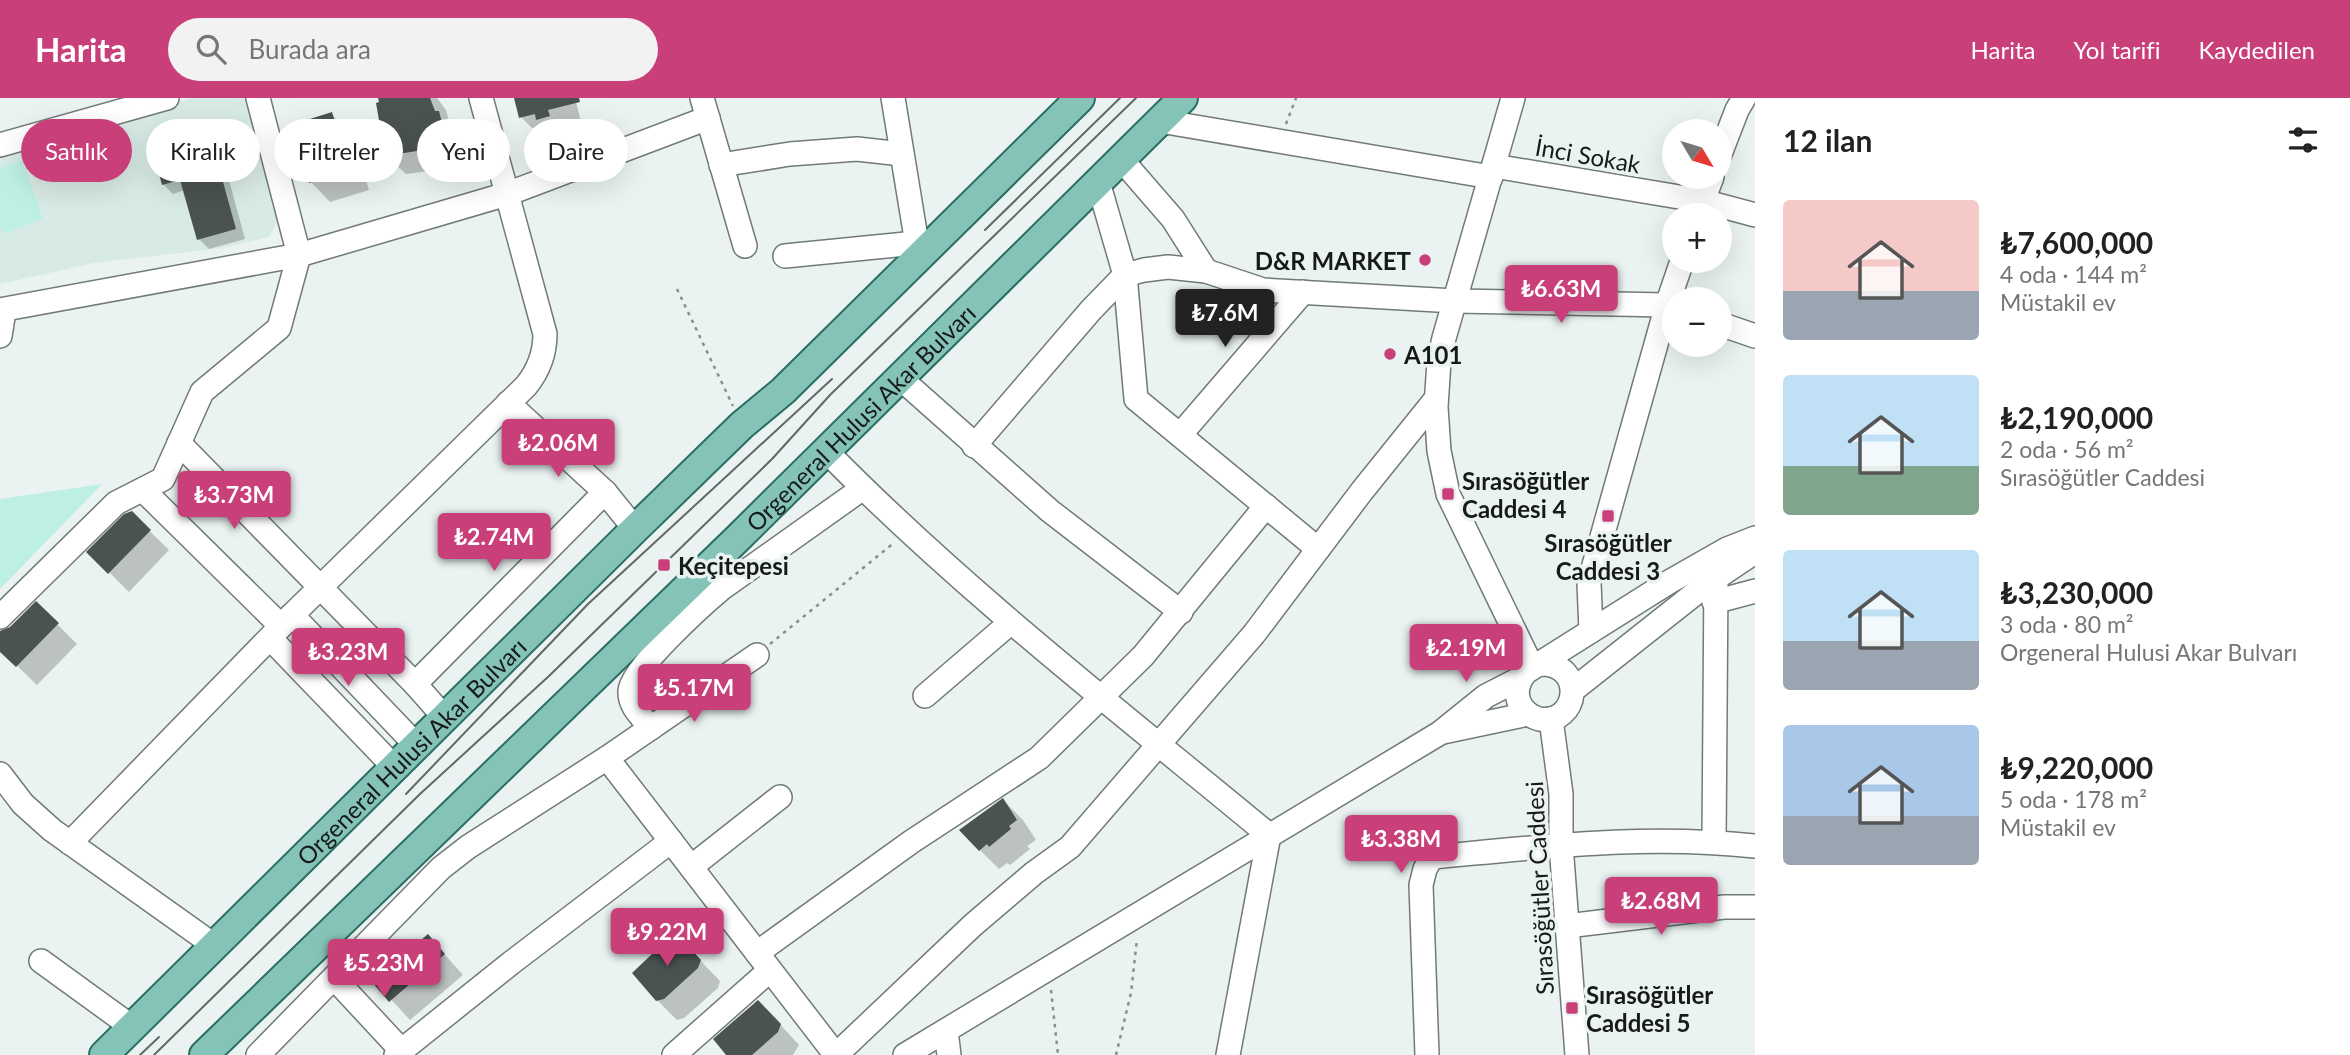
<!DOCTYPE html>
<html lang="tr">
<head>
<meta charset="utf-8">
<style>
  :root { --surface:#fff; --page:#f2f2f2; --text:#222; --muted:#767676; --accent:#c93f7a }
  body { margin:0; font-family:Lato,sans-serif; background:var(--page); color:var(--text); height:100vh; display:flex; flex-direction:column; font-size:26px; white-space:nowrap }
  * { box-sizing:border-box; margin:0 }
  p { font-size:23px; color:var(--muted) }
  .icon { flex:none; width:38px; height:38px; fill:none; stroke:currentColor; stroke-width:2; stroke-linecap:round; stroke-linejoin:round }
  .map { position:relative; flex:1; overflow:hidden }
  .sheet { display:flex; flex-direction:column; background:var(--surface); width:595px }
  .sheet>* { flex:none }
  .guide { position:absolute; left:21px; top:21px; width:665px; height:63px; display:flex; gap:14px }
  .needle { width:46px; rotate:128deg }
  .fabs { position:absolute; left:1662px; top:21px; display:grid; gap:14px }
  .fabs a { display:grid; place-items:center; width:70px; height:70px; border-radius:50%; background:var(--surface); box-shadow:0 7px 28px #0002; font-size:35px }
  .price { position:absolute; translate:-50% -60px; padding:0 16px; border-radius:7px; background:var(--accent); color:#fff; font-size:23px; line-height:46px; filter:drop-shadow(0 2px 4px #0008) }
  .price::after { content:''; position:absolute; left:50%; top:42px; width:21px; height:16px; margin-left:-10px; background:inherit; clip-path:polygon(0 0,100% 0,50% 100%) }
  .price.active { background:#222; color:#fff }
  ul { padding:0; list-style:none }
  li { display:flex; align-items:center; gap:21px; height:175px; padding:0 28px }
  li span { display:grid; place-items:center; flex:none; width:196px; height:140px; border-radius:7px; color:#555 }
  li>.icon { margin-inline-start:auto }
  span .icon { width:84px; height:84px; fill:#fffc; stroke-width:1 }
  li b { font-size:30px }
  h2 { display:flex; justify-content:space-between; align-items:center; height:84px; padding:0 28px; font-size:30px }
  .chip { padding:0 24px; border-radius:32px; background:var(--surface); box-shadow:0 7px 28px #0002; font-size:24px; line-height:63px }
  .chip.active { background:var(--accent); color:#fff }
  header { display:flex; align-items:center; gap:42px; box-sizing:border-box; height:98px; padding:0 35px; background:var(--accent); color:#fff }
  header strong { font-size:33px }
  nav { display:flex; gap:38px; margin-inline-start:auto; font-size:24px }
  .search { width:490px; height:63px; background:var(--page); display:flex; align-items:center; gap:18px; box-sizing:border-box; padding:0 24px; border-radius:38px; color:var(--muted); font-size:26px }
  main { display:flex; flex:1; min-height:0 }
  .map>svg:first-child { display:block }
</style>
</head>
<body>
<header>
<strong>Harita</strong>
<div class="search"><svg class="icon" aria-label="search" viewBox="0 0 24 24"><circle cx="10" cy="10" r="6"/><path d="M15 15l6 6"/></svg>Burada ara</div>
<nav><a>Harita</a><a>Yol tarifi</a><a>Kaydedilen</a></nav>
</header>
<main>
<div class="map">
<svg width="1755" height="957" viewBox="0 0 1755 957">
  <rect width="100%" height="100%" fill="#eaf3f1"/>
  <polygon fill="#d8eae5" points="192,0 246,0 278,121 269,139 222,150 94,165 0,186 0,52"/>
  <g fill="#bdefe3">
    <polygon points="83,37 91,63 45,77 37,50"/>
    <polygon points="22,62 43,121 3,136 0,128 0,70"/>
    <polygon points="102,386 0,491 0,401"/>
  </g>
  <g fill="#0003">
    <polygon points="380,0 437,0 446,12 450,26 458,34 465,61 437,72 406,76 386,57"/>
    <polygon points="516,0 575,0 582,28 567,32 568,37 557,40 553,36 541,39 521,19"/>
    <polygon points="331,16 351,36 369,92 330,104 311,84 307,73 303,69"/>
    <polygon points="207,28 217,38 245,141 209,151 199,141 185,92 173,96 163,86"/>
    <polygon points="131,415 169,452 129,494 89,454"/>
    <polygon points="36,505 77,546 37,587 0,551 0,534 10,531"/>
    <polygon points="1003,702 1023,722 1036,742 1027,748 1030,751 1010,767 1007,765 999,771 980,752"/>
    <polygon points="428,838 463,877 410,922 375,884"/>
    <polygon points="696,858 720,883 718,890 684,920 677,922 657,902"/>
    <polygon points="777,923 799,947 793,957 729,957"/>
  </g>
  <g fill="#4b5351">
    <polygon points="378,0 430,0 435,13 439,13 446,41 417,53 384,58 377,29 380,28 376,5 379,4"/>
    <polygon points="514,0 579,0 580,4 548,12 550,18 536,22 535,16 519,20"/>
    <polygon points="332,14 350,72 309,85 304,69 301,70 291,27"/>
    <polygon points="207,26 236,131 197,142 180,82 162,87 150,43"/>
    <polygon points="132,413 151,432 108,476 86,454 124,416"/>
    <polygon points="36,503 59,525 16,569 0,554 0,533 10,529"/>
    <polygon points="1003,700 1017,722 1009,728 1011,731 989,749 987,746 979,753 959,732"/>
    <polygon points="428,836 445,856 389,904 372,884"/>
    <polygon points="677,836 701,862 698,870 664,901 656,903 632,875 671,838 673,839"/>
    <polygon points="758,902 781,926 778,934 752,957 726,957 713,941"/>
  </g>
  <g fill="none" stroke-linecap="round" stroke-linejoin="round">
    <defs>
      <g id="minor">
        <polyline points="702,0 745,148"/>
        <polyline points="893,0 919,158"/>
        <polyline points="1513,0 1444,240 1439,263 1436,309 1439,353 1448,396 1532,569"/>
        <polyline points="1160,23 1491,79"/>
        <polyline points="0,47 167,0"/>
        <polyline points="1720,56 1737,12 1744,0"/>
        <polyline points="1121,61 1173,121 1206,173"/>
        <polyline points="721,67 790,56 857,51 902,56"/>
        <polyline points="1494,68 1703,103 1755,117"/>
        <polyline points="1098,84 1125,177 1136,301 1318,451"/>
        <polyline points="1698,115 1712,79"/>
        <polyline points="785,158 916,145"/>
        <polyline points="0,212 299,157 507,96 708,20"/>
        <polyline points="1720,226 1755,238"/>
        <polyline points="0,238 4,213"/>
        <polyline points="900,280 1050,413 1181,514"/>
        <polyline points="508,305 605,394 635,431"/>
        <polyline points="1180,337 1303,194"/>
        <polyline points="179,345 415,586 445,620"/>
        <polyline points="974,348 1091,212 1125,177 1144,172 1168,169 1206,173 1263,192 1455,203 1667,207 1675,210"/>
        <path d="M826,353C964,493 1118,612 1269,737L1228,957"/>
        <polyline points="143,392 281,528"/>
        <polyline points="1714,504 1755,493"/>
        <polyline points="292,517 417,648"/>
        <polyline points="0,519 116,405 163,381 202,294 279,230 299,157 258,0"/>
        <polyline points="1591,533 1589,485 1667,207 1682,163"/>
        <polyline points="270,540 395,670"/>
        <path d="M1539,566C1587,564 1579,628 1539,621C1531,619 1523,613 1519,604C1515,593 1518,583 1526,574L1669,484L1727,451L1755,440"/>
        <polyline points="415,586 605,394"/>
        <polyline points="1573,592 1707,486 1755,454"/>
        <polyline points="925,598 1010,525"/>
        <polyline points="1551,621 1561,696 1561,747 1577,957"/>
        <path d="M651,630C642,619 629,608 630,593C631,571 702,507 721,491L863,390"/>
        <polyline points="1443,634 1528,616"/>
        <polyline points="607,660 835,956"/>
        <polyline points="0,676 23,706 52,732 215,848"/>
        <polyline points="1714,744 1716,480"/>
        <path d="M70,745L292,517L526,288C539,272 545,256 545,236L481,0"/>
        <polyline points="691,769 780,699"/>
        <polyline points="1567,828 1724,809 1755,809"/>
        <polyline points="757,855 911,744 1039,660 1143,558 1266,408"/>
        <polyline points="41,863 132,929"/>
        <polyline points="334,880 402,953"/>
        <polyline points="946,933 949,957"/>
        <polyline points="258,957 441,770 468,749 607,660 757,557"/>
        <polyline points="396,957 511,865 671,743"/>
        <polyline points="674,957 770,872"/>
        <polyline points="836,957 973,827 1034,775 1070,749 1254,536 1362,393 1436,301"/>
        <polyline points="905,957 1440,635 1486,598 1521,580"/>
        <path d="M1427,957L1421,787L1425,771L1432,759C1542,749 1644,736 1755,748"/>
      </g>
      <g id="major">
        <path id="s1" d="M104,957L635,431L742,327L783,293L1080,0"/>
        <path id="s2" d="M204,957L737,441L1183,0"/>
      </g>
    </defs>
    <use href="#minor" stroke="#717a77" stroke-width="26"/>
    <use href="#major" stroke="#296e61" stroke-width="32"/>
    <g stroke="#898f8e" stroke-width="2.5" stroke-dasharray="3.5 5" stroke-linecap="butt">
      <polyline points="1286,26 1296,0"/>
      <polyline points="677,191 733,308"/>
      <polyline points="770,546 895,444"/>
      <polyline points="1051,892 1058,957"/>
      <polyline points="1116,957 1131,895 1137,841"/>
    </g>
    <use href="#minor" stroke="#fff" stroke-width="23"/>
    <use href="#major" stroke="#85c3b8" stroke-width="28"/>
    <g stroke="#626866" stroke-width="2">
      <polyline points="985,132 1120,0"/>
      <polyline points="406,696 588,506 832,281"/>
      <polyline points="140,957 159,939"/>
      <polyline points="154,957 420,696 549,578 772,361 830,297 1136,0"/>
    </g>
  </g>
  <g fill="#c93f7a" stroke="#eaf3f1" stroke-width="2.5">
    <circle cx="1425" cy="162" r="7"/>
    <circle cx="1390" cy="256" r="7"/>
    <rect x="1441" y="389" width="14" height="14" rx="3.5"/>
    <rect x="1601" y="411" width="14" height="14" rx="3.5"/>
    <rect x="657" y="460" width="14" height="14" rx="3.5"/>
    <rect x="1565" y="903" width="14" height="14" rx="3.5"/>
  </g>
  <g text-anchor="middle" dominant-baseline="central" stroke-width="7" stroke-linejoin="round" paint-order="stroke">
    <g font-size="24" fill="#161a19" stroke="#eaf3f1">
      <text transform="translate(1588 57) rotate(10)">İnci Sokak</text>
      <text stroke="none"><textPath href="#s2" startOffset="915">Orgeneral Hulusi Akar Bulvarı</textPath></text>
      <text stroke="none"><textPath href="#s1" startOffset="432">Orgeneral Hulusi Akar Bulvarı</textPath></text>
      <text transform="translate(1539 790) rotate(-93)">Sırasöğütler Caddesi</text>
    </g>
    <g font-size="24" font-weight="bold" fill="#161a19" stroke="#eaf3f1" text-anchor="start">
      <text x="1411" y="162" text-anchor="end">D&amp;R MARKET</text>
      <text x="1404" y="256">A101</text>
      <text x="1462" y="382">Sırasöğütler<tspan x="1462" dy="28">Caddesi 4</tspan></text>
      <text x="1608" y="444" text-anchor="middle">Sırasöğütler<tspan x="1608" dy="28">Caddesi 3</tspan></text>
      <text x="678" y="467">Keçitepesi</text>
      <text x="1586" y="896">Sırasöğütler<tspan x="1586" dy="28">Caddesi 5</tspan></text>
    </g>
  </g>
</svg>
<div class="fabs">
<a><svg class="needle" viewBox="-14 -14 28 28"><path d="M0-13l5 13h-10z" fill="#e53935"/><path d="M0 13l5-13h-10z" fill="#767676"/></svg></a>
<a>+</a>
<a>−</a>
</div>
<b class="price" style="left:1561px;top:227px">₺6.63M</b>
<b class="price active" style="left:1225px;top:251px">₺7.6M</b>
<b class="price" style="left:558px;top:381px">₺2.06M</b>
<b class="price" style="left:234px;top:433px">₺3.73M</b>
<b class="price" style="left:494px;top:475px">₺2.74M</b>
<b class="price" style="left:1466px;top:586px">₺2.19M</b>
<b class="price" style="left:348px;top:590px">₺3.23M</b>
<b class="price" style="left:694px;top:626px">₺5.17M</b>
<b class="price" style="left:1401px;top:777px">₺3.38M</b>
<b class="price" style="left:1661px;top:839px">₺2.68M</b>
<b class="price" style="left:667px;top:870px">₺9.22M</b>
<b class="price" style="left:384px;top:901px">₺5.23M</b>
<div class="guide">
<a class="chip active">Satılık</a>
<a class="chip">Kiralık</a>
<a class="chip">Filtreler</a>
<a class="chip">Yeni</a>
<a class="chip">Daire</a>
</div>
</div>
<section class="sheet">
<h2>12 ilan<svg class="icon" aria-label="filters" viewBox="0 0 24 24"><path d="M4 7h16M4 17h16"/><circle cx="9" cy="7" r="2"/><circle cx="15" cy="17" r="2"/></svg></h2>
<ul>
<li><span style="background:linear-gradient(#f6c9c9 65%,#9aa5b1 0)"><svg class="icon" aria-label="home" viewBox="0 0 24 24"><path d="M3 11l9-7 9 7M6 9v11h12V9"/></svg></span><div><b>₺7,600,000</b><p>4 oda · 144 m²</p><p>Müstakil ev</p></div></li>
<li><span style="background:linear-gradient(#bfe0f5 65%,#7fa58c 0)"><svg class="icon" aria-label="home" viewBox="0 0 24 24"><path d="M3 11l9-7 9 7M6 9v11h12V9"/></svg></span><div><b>₺2,190,000</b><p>2 oda · 56 m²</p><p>Sırasöğütler Caddesi</p></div></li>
<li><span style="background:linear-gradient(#bfe0f5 65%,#9aa5b1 0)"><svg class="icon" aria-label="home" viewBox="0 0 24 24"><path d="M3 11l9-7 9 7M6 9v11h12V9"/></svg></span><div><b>₺3,230,000</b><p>3 oda · 80 m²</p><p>Orgeneral Hulusi Akar Bulvarı</p></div></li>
<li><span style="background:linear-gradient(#a9c7e8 65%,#9aa5b1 0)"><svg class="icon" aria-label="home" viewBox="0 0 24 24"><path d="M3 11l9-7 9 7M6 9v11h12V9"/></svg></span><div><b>₺9,220,000</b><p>5 oda · 178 m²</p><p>Müstakil ev</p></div></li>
</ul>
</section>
</main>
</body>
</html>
